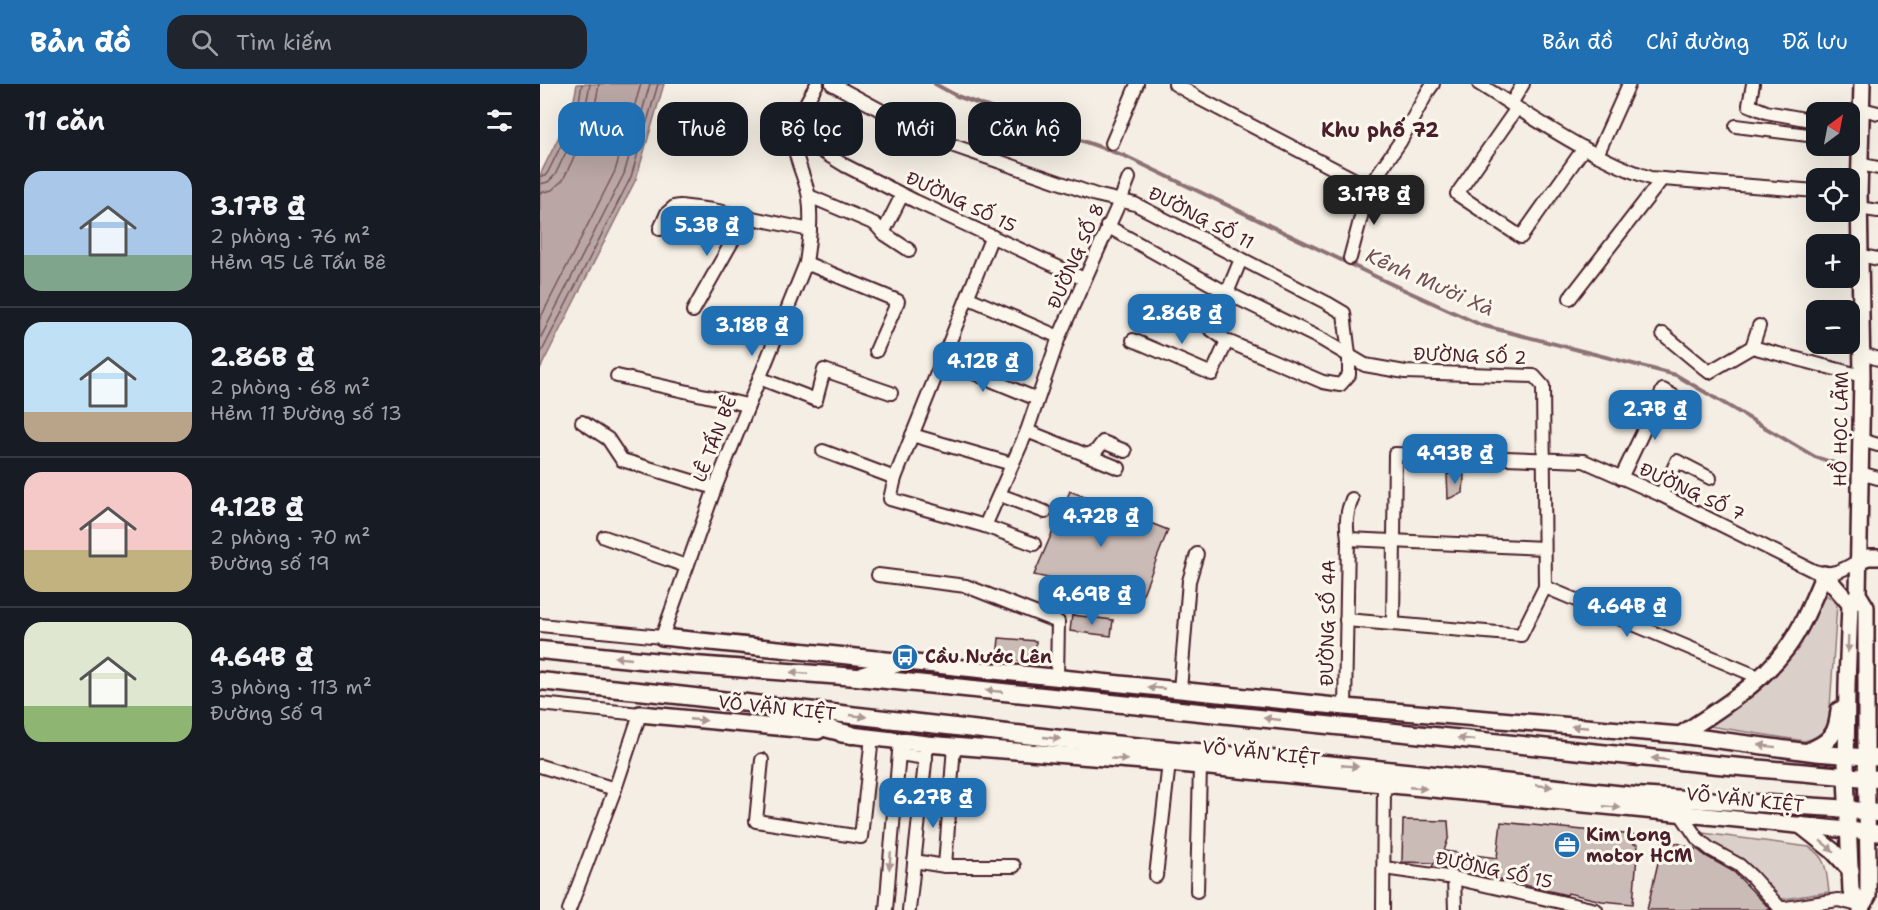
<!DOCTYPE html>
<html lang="vi">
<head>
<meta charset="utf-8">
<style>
  :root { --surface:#171b24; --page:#20242c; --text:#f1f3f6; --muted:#9ea1a6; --line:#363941; --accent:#1f6fb2 }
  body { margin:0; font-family:"Shantell Sans",sans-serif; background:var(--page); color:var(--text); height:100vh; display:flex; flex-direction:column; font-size:22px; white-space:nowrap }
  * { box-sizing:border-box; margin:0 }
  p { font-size:20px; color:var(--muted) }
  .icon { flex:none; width:33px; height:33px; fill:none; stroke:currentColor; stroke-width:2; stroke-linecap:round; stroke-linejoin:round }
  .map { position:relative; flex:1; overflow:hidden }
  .drawer { display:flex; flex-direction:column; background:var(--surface); width:540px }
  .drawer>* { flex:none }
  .hud { position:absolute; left:18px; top:18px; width:570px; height:54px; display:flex; gap:12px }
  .needle { width:39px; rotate:32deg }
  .fabs { position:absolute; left:1266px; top:18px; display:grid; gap:12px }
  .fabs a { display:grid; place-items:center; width:54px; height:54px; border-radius:12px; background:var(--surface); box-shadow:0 6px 24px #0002; font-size:30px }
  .price { position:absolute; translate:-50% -51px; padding:0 14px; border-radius:12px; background:var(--accent); color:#fff; font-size:20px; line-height:39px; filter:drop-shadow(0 2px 3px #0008) }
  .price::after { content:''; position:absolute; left:50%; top:36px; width:18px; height:14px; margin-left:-9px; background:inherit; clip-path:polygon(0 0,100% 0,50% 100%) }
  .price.on { background:#222; color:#fff }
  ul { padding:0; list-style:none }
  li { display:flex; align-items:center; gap:18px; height:150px; padding:0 24px }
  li+li { border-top:2px solid var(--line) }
  li span { display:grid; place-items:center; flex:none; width:168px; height:120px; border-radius:18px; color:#555 }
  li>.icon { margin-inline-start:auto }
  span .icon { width:72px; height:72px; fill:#fffc; stroke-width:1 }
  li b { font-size:26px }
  h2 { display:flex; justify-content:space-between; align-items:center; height:72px; padding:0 24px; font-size:26px }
  .chip { padding:0 21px; border-radius:18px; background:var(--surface); box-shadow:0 6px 24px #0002; font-size:21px; line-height:54px }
  .chip.on { background:var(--accent); color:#fff }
  header { display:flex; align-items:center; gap:36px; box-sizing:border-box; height:84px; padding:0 30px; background:var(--accent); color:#fff }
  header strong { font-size:28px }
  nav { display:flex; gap:33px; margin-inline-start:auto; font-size:21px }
  .search { width:420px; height:54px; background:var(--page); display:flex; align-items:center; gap:15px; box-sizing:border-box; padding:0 21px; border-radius:18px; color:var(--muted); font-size:22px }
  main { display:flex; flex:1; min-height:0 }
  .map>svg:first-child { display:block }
</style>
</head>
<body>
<header>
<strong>Bản đồ</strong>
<div class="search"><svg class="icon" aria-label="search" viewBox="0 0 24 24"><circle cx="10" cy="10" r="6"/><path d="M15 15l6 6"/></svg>Tìm kiếm</div>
<nav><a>Bản đồ</a><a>Chỉ đường</a><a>Đã lưu</a></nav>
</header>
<main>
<section class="drawer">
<h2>11 căn<svg class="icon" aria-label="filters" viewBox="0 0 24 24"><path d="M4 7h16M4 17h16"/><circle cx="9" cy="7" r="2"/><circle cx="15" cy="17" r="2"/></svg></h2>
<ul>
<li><span style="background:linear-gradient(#a9c7e8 70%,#7fa58c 0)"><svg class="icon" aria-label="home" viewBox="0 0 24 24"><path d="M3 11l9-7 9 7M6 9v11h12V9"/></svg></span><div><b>3.17B ₫</b><p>2 phòng · 76 m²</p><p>Hẻm 95 Lê Tấn Bê</p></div></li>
<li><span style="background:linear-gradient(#bfe0f5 75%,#b9a48a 0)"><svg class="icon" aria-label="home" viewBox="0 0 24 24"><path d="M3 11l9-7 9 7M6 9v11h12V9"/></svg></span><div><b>2.86B ₫</b><p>2 phòng · 68 m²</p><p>Hẻm 11 Đường số 13</p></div></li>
<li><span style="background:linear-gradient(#f6c9c9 65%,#c2b280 0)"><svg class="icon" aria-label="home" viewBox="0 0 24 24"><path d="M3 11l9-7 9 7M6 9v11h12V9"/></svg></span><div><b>4.12B ₫</b><p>2 phòng · 70 m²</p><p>Đường số 19</p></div></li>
<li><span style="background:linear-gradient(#dfe7d0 70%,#8fb573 0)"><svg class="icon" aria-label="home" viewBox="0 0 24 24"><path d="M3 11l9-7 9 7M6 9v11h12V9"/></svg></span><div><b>4.64B ₫</b><p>3 phòng · 113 m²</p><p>Đường Số 9</p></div></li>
</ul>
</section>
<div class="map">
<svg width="1338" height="826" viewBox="0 0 1338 826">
  <rect width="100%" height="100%" fill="#f4eee4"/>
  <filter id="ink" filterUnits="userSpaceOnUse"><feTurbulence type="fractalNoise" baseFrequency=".0167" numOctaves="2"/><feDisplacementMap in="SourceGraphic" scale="12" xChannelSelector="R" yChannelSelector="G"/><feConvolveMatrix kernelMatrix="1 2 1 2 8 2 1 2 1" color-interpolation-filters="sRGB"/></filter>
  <g filter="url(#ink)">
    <g fill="#dbd0c9" stroke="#92787a" stroke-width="1.5">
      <path d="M1282,507L1297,520L1289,638C1283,649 1276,654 1264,657L1169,642L1226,599L1253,567Z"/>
      <path d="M1155,748L1269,763C1288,775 1286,788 1289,808L1244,815L1239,814L1183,766Z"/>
    </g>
    <polygon fill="#baa7a5" stroke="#8d7174" stroke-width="1.5" points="37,0 124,0 96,95 0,285 0,91 32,26"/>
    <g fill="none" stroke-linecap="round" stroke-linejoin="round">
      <g stroke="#77555c" stroke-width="1.5">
        <polyline points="0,92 5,92 8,88 37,29 42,0"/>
        <polyline points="0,100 8,98 15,91 44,31 50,0"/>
        <polyline points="0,109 12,106 23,96 53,33 59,0"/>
        <polyline points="0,235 75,87 101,0"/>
        <polyline points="0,255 84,90 110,0"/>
        <polyline points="0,271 91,93 118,0"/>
      </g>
      <polyline stroke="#8d7174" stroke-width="4" points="395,0 417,12 585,72 847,198 941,241 1136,291 1275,373 1307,383"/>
    </g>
    <g fill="#cabbb6" stroke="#4a1f2b" stroke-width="1.5">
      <polygon points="907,390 924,391 923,409 908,415"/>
      <polygon points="530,407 628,446 601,515 494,491"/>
      <polygon points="532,531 573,536 571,552 530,547"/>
      <polygon points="459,554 496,557 495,578 457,575"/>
      <polygon points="863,736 908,737 909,752 904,767 957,774 961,738 1094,751 1094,760 1098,760 1093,820 1062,817 1028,809 1027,811 955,794 955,791 892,783 894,779 862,778"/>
      <polygon points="1123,757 1137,759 1158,766 1166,772 1194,788 1231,826 1107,826"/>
    </g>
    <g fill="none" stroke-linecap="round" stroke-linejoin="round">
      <defs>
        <g id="minor">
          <polyline points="292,0 394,55 556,111 595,120 787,219 804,229 809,271 809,291 800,301 783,298 687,257 669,244 687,209 567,142"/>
          <polyline points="635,0 660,15 829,103"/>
          <path d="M939,0C994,34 1049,73 1110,94L1276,107"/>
          <polyline points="1213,0 1209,21 1226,28 1276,37"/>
          <polyline points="971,20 983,0"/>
          <polyline points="977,24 917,110 981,153 1044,64"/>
          <polyline points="1322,25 1338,29"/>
          <polyline points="1196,42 1276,52"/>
          <polyline points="255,51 304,81 375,117 544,195"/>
          <polyline points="572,59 597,0"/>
          <polyline points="1057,71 1089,0"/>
          <polyline points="1320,80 1338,84"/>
          <polyline points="269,112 335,140 343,149 369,166"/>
          <polyline points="1319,124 1338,127"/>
          <polyline points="120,145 127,129 134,123 140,122 173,126 270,146"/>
          <polyline points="343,149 362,111"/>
          <polyline points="452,152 355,394 350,415 445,442 494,460"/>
          <polyline points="1319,171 1338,175"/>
          <polyline points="810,174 829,103 860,58 888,7 893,0"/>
          <polyline points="701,175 687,209 781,255 825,281 865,288 994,292 1003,302 1005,503 981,551 806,536"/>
          <polyline points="266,179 358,217 336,267"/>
          <polyline points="429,214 519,253"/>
          <polyline points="1030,214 1122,95"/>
          <polyline points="153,227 206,133"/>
          <polyline points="1219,242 1212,263 1322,292"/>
          <polyline points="1123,250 1169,288 1212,263"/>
          <polyline points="593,256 672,290 687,257"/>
          <polyline points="1321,269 1338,275"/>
          <polyline points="402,276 497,315"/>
          <polyline points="77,292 207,321"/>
          <polyline points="219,294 276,316 284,286 351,309"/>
          <polyline points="42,338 68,355 82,376 175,404"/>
          <polyline points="487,347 579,384"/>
          <polyline points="372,351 472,380"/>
          <polyline points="1321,356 1338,361"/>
          <polyline points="283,367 355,394"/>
          <polyline points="547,371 556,367 563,358 585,367"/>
          <polyline points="1320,389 1338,394"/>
          <polyline points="1081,394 1123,306 1149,321"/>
          <polyline points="460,411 505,428"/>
          <polyline points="1121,411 1137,377 1170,394"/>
          <polyline points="445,442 487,347 519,253 580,117 589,94"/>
          <polyline points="64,453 146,482"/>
          <polyline points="808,455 1004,464"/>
          <polyline points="338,491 426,502 518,538 517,594"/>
          <polyline points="1005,503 1221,594"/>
          <path d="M853,539L855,370L1044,377L1121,411L1274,487C1292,493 1303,486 1318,477"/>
          <path d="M0,541L122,553L175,404L266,179C269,158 272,136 269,114C266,93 252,73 255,51C257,33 268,15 277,0"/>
          <polyline points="640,606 649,497 657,470"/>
          <polyline points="0,620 100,630 75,705 29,826"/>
          <path d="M805,623L808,455C806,440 806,429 812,415"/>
          <polyline points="359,670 386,674"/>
          <polyline points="222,676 216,737 321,753 332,653"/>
          <polyline points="0,682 75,705"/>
          <polyline points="1140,729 1157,754 1170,765 1199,781 1212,793 1240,824 1246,824 1298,816 1322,822"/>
          <polyline points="374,777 405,782 474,782"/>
          <polyline points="405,782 414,662"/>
          <polyline points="844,784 914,794 1056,826"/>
          <polyline points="616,792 629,679"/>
          <polyline points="914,794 915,826"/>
          <polyline points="657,807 660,683"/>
          <polyline points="346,826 360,656"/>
          <polyline points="369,826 387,660"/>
          <polyline points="843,826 844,701"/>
        </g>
        <g id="major">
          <polyline points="1318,477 1328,473 1338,473"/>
          <polyline points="1318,510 1310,520 1307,600 1306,692 1311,807 1322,822"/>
          <polyline points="122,553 805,623 1140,651 1276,669 1338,674"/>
          <polyline points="100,630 278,647"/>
          <polyline points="302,650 387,660 629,679 1338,749"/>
          <path d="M1140,651C1179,626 1219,601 1247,564C1263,542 1273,515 1284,490L1310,520"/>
          <path d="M1268,667C1291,658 1297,650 1299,626"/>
          <polyline points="1260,741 1293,767 1311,787"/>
          <polyline points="1321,826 1322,822 1328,812 1328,779 1326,664 1326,523 1318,510 1322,292 1319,110 1322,0"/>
        </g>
        <g id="highway">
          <polyline points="0,566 141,580 317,593 1178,681 1338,695"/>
          <polyline points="324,591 362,578"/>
          <polyline points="0,597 137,611 529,656 827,684 1095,712 1296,724 1338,729"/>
          <polyline points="235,631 312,651"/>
        </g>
      </defs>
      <use href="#minor" stroke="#4a1f2b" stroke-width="16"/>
      <use href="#major" stroke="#4a1f2b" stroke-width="20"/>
      <use href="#highway" stroke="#4a1f2b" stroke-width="21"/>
      <use href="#minor" stroke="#fbf7ec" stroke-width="12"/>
      <use href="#major" stroke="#fbf7ec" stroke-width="15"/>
      <use href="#highway" stroke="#fbf7ec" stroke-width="16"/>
    </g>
    <defs><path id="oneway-solid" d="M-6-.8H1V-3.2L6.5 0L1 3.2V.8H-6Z" transform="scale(1.5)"/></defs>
    <g fill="#ab9695">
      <use href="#oneway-solid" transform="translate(1308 560) rotate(92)"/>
      <use href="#oneway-solid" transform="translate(83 574) rotate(-174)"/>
      <use href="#oneway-solid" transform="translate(259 589) rotate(-176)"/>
      <use href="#oneway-solid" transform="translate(616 604) rotate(-175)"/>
      <use href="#oneway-solid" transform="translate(454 607) rotate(-174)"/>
      <use href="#oneway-solid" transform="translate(318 632) rotate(6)"/>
      <use href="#oneway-solid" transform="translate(732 635) rotate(-174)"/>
      <use href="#oneway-solid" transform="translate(158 636) rotate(5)"/>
      <use href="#oneway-solid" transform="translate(1040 643) rotate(-175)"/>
      <use href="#oneway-solid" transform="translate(512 654) rotate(6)"/>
      <use href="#oneway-solid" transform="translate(926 655) rotate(-174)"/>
      <use href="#oneway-solid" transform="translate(1227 662) rotate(-173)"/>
      <use href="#oneway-solid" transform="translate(579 675) rotate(5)"/>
      <use href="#oneway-solid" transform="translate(1120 675) rotate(-174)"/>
      <use href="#oneway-solid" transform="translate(810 682) rotate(5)"/>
      <use href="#oneway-solid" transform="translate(1004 702) rotate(6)"/>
      <use href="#oneway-solid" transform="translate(878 704) rotate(5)"/>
      <use href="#oneway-solid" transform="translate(1072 723) rotate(5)"/>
      <use href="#oneway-solid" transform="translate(1287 762) rotate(39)"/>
      <use href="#oneway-solid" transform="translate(350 777) rotate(95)"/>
    </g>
  </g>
  <defs>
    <symbol id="bus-disc" viewBox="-11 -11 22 22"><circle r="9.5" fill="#1f6fb2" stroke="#fbf7ec"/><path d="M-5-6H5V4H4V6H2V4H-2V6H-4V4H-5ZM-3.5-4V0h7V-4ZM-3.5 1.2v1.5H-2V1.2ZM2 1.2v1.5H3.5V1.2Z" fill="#fff"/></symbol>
    <symbol id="office-disc" viewBox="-11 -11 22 22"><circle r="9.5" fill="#1f6fb2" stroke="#fbf7ec"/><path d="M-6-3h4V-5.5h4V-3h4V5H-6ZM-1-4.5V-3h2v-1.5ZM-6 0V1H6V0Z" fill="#fff"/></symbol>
  </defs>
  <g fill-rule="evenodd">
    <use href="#bus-disc" x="350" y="558" width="30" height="30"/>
    <use href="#office-disc" x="1012" y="746" width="30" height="30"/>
  </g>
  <g text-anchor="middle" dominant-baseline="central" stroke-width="6" stroke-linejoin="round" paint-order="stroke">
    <g font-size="18" fill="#4a1f2b" stroke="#fbf7ec">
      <text transform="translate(421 118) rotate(25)">ĐƯỜNG SỐ 15</text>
      <text transform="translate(661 134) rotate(27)">ĐƯỜNG SỐ 11</text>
      <text transform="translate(536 172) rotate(-66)">ĐƯỜNG SỐ 8</text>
      <text transform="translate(930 272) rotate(2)">ĐƯỜNG SỐ 2</text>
      <text transform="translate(1301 345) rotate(-89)">HỒ HỌC LÃM</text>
      <text transform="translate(175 355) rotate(-69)">LÊ TẤN BÊ</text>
      <text transform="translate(1152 408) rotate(25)">ĐƯỜNG SỐ 7</text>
      <text transform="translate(788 539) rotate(-89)">ĐƯỜNG SỐ 4A</text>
      <text transform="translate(237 624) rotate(6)">VÕ VĂN KIỆT</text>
      <text transform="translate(721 669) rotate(6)">VÕ VĂN KIỆT</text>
      <text transform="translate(1205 716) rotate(6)">VÕ VĂN KIỆT</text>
      <text transform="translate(954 786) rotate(12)">ĐƯỜNG SỐ 15</text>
    </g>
    <g font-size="18" font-weight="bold" fill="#4a1f2b" stroke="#fbf7ec" text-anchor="start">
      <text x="385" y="573">Cầu Nước Lên</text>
      <text x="1046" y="751">Kim Long<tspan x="1046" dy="21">motor HCM</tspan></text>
    </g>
    <g font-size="20" font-weight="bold" fill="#4a1f2b" stroke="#fbf7ec">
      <text x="840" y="46">Khu phố 72</text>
    </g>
    <g font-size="20" font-style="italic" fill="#714f56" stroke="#fbf7ec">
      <text transform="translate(890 198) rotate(24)">Kênh Mười Xà</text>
    </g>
  </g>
</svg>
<div class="fabs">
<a><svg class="needle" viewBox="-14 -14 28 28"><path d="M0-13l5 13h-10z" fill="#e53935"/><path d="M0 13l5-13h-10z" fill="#9ea1a6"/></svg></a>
<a><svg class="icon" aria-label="locate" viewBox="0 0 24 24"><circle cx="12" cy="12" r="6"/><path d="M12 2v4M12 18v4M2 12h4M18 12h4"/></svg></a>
<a>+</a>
<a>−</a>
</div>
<b class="price on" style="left:834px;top:142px">3.17B ₫</b>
<b class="price" style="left:167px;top:173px">5.3B ₫</b>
<b class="price" style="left:642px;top:261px">2.86B ₫</b>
<b class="price" style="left:212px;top:273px">3.18B ₫</b>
<b class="price" style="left:443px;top:309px">4.12B ₫</b>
<b class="price" style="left:1115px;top:357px">2.7B ₫</b>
<b class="price" style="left:915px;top:401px">4.93B ₫</b>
<b class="price" style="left:561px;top:464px">4.72B ₫</b>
<b class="price" style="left:552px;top:542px">4.69B ₫</b>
<b class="price" style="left:1087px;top:554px">4.64B ₫</b>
<b class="price" style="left:393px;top:745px">6.27B ₫</b>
<div class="hud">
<a class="chip on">Mua</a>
<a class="chip">Thuê</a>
<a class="chip">Bộ lọc</a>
<a class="chip">Mới</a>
<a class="chip">Căn hộ</a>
</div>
</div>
</main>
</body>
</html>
